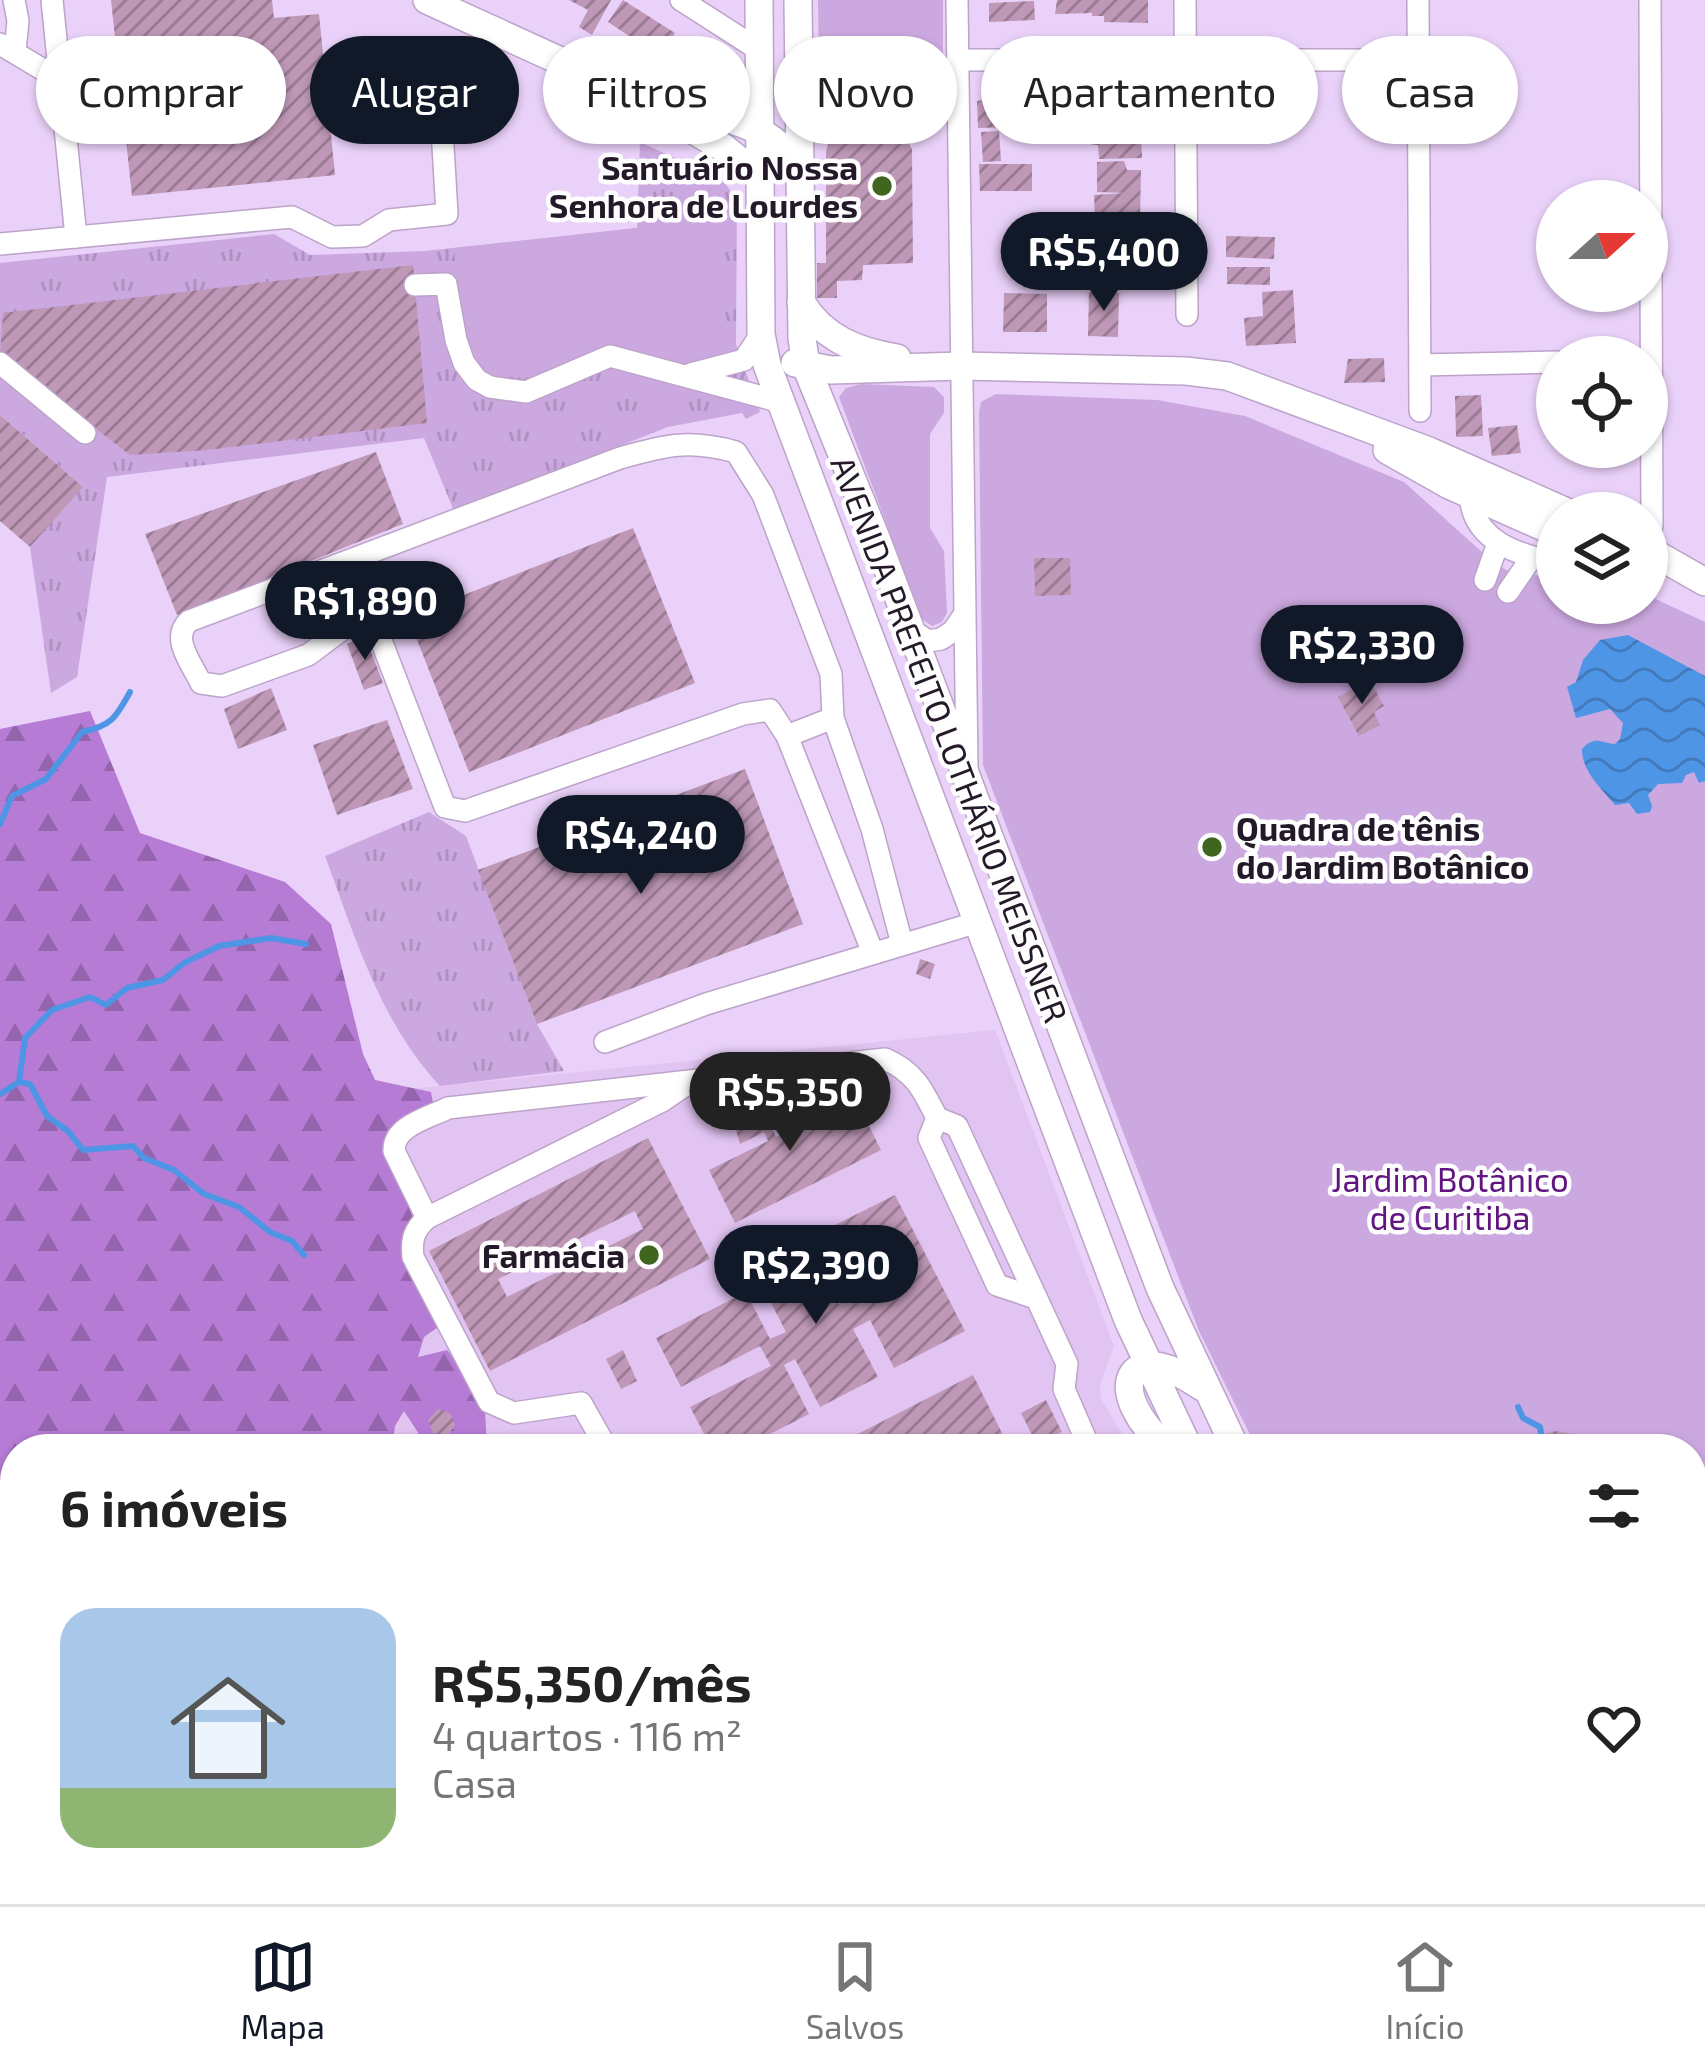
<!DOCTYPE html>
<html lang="pt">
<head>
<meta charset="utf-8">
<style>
  :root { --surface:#fff; --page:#f2f2f2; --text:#222; --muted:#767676; --line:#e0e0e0; --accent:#111827 }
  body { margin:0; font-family:"Exo 2",sans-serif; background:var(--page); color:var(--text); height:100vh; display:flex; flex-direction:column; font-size:45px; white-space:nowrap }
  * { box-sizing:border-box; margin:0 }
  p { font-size:39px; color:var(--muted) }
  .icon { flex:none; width:66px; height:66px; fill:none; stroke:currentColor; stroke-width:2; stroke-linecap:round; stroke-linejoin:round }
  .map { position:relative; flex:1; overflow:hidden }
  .sheet { position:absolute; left:0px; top:1434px; width:1707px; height:471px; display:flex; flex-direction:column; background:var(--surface); border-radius:48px 48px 0 0; box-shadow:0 3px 9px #0004 }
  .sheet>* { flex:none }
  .hud { position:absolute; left:36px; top:36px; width:1635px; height:108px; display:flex; gap:24px }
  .needle { width:78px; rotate:69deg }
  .fabs { position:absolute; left:1536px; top:180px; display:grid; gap:24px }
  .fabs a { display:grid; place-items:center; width:132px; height:132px; border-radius:50%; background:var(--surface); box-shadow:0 3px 9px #0004; font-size:60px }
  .price { position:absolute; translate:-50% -102px; padding:0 27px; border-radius:42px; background:var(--accent); color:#fff; font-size:39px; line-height:78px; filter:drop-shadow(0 3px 6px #0008) }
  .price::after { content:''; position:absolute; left:50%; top:72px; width:36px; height:27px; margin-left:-18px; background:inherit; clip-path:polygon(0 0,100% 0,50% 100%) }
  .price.active { background:#222; color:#fff }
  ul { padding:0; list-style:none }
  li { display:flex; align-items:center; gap:36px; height:300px; padding:0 60px }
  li+li { border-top:3px solid var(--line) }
  li span { display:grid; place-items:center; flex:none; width:336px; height:240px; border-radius:36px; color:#555 }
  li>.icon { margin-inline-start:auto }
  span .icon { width:144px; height:144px; fill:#fffc; stroke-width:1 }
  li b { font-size:51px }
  h2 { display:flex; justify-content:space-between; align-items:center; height:144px; padding:0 60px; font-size:51px }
  .pill { padding:0 42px; border-radius:54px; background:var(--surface); box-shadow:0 3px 9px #0004; font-size:42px; line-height:108px }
  .pill.active { background:var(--accent); color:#fff }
  .menu { display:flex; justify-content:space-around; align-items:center; height:168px; border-top:3px solid var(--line); background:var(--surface); font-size:33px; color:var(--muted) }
  .menu a { display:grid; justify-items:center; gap:6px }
  .menu .active { color:var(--accent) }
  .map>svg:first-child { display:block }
</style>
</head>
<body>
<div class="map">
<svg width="1705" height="1904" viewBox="0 0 1705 1904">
  <defs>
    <pattern id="grass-tufts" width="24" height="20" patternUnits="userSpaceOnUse" patternTransform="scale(3)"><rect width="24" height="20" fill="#cca8e0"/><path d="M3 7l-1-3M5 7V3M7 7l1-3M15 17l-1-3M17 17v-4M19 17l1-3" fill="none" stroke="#af90c0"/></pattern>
    <pattern id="forest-firs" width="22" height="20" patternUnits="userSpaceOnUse" patternTransform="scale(3)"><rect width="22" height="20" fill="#b67bd4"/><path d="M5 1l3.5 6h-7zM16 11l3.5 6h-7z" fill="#9464ac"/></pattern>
    <pattern id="water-waves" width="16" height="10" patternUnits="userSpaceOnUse" patternTransform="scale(3)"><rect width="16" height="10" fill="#4f95e6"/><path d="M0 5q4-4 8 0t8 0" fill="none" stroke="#4179ba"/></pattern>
    <pattern id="building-hatch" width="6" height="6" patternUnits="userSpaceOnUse" patternTransform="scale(3)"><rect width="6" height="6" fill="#be98b6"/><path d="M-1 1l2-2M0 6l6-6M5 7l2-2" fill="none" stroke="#9a7b94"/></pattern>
  </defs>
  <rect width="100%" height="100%" fill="#ead1f9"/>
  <polygon fill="#e2c4f2" points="90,711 140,833 285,882 331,924 363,1054 375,1080 409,1089 995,1030 1114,1346 1100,1385 1101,1399 1125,1439 1121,1449 15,1449 15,1890 1176,1890 1189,1904 0,1904 0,729"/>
  <g fill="url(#grass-tufts)">
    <polygon points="640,142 716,177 726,184 737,202 736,344 760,412 746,419 742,413 668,427 454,511 424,438 107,477 77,677 51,693 30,547 82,486 0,415 0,263 274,234 310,255 425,251 637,228"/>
    <path d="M429,812L466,836L537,1024L564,1071L440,1086C380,1022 355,937 325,856Z"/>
  </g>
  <g fill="url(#forest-firs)">
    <path d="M90,711L140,833L285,882L331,924L363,1054L375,1080L431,1092L433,1103C422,1119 403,1118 387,1131V1147L412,1215L411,1235L441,1325L424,1337L418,1357L447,1350C464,1369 467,1394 485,1410L487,1449H424V1442L404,1411L395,1426L392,1449H15V1890H162L148,1904H0V729Z"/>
    <polygon points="341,1890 645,1890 638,1904 337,1904"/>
  </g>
  <g fill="#cca8e0">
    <polygon points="818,0 943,0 943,73 819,76"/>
    <polygon points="722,219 727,357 701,368 648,361 612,350 581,354 526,378 494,375 474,350 463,347 454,248"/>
    <polygon points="861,384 934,387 944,397 944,413 930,434 930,528 944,551 947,613 942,622 932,626 922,619 839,397 846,388"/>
    <polygon points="996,394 1157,400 1245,416 1404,482 1492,561 1506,570 1557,579 1557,603 1647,603 1647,595 1705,622 1705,1904 1500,1904 1493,1890 1692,1890 1692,1449 1257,1449 1199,1331 983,765 979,412 981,402"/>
  </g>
  <path fill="url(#water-waves)" d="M1628,635L1705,676V781L1699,783L1694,772L1686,775L1682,783L1658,784L1648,795L1652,806L1650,812L1637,814L1629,803L1615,805C1601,788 1582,772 1582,749C1595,735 1600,743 1615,744L1620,739L1623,723L1610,709L1576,718L1567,687L1576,682L1583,660L1600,640Z"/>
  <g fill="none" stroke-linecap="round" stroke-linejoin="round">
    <g stroke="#4f95e6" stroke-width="6">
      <path d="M0,824L12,796L46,779L82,732C112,726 116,717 130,692"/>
      <polyline points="19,1082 25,1038 52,1010 90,997 106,1005 127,988 163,980 184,963 219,946 271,938 306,944"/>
      <polyline points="19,1082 30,1084 47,1116 68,1131 83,1150 133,1146 144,1158 174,1170 204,1194 239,1207 270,1232 292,1241 304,1255"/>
      <polyline points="0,1094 19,1082"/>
      <polyline points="1518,1407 1523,1418 1540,1427 1542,1440"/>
      <polyline points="0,1856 15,1845"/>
    </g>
  </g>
  <g fill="url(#building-hatch)" fill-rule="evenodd">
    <polygon points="111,0 272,0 274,18 319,14 335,175 132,196"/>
    <polygon points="569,0 611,0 592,35 579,27 588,10"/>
    <polygon points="623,0 675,33 661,57 608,22"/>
    <polygon points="1057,0 1148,0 1148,23 1104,22 1104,16 1092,16 1092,13 1055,14"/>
    <polygon points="1034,1 1035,20 989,22 989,3"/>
    <polygon points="670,43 694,54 690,66 696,54 729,71 714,99 657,71"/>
    <polygon points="1008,96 1012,99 1013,127 978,128 977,101"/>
    <polygon points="1094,96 1146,96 1145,124 1079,129 1079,101 1094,101"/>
    <polygon points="1039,99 1041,129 1020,131 1018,101"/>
    <polygon points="858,101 882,101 883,108 898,121 903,117 910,122 904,130 912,150 913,263 863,265 862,280 837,281 837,298 817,298 817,263 826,263 826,151 833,129 831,124 858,109"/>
    <polygon points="999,131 1001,161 983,162 981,132"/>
    <polygon points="1141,131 1142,158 1099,159 1098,145 1092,145 1092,132"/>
    <polygon points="1124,161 1127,170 1141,170 1140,221 1110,223 1110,218 1095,219 1094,195 1125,193 1097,192 1097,162"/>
    <polygon points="979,164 1032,164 1032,191 980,191"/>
    <polygon points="1072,228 1139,228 1140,256 1073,256"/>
    <polygon points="1226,236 1275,237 1274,259 1226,257"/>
    <polygon points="413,265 427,423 207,450 130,455 0,355 3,313"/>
    <polygon points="1227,267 1270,267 1270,285 1227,284"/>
    <polygon points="1293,290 1296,343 1246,346 1244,318 1263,316 1262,292"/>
    <polygon points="1089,292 1119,293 1118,337 1088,336"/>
    <polygon points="1004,293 1047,294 1047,332 1003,332"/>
    <polygon points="1384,358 1385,382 1344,383 1348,359"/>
    <polygon points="1481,395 1483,436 1456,437 1455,396"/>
    <polygon points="0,415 83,487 30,547 0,521"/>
    <polygon points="1517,425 1521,453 1492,456 1488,428"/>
    <polygon points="376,452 403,524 177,615 145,534"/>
    <polygon points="633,528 695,683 469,772 408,617"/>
    <polygon points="1034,558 1070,558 1071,595 1035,596"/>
    <polygon points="365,635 383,683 364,690 347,644"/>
    <polygon points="1370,681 1384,706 1374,712 1380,725 1359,736 1338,697"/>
    <polygon points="271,688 287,730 238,749 224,709"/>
    <polygon points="387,720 413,789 337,815 313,745"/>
    <polygon points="745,769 803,924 537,1024 478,870"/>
    <polygon points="920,959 935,964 930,979 916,974"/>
    <polygon points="764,1096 785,1101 799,1115 772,1128 776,1137 855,1098 881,1150 735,1223 709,1170 768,1141 764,1132 740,1144 735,1127 743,1106 754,1105"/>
    <path d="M648,1138L710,1259L490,1371L429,1251ZM635,1211L643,1229L507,1297L498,1279Z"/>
    <polygon points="895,1195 965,1331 894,1368 870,1320 853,1329 878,1377 820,1407 795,1359 784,1365 809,1414 741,1449 712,1449 690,1407 771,1366 760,1346 681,1387 656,1338 746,1292 770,1339 786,1332 753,1268 807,1241 839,1304 856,1295 823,1231"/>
    <polygon points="623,1350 637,1381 621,1389 606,1359"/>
    <polygon points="973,1375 1010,1449 828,1449 838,1444"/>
    <polygon points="1046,1400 1062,1432 1037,1445 1021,1413"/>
    <polygon points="438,1409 450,1413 455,1425 447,1436 433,1433 428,1420"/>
    <polygon points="1553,1431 1569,1433 1581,1449 1500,1449"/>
    <polygon points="694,1890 838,1890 839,1904 694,1904"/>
    <polygon points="1264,1890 1350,1890 1357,1904 1335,1904 1330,1893 1307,1904 1293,1904 1288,1893 1270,1902"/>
  </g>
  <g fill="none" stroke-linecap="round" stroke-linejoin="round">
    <defs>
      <g id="minor">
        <polyline points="14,0 18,21 15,51"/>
        <polyline points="52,0 76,237"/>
        <polyline points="681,0 759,50"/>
        <polyline points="957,0 967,767"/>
        <polyline points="1185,0 1187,315"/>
        <polyline points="1418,0 1420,411"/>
        <polyline points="1650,0 1652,526"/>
        <polyline points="0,44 62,81"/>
        <polyline points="957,60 1418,60"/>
        <polyline points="0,244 292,217 332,237 363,236 389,220 447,214 440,95"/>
        <polyline points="415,285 446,284 456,340 464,363 477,380 490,387 526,392 610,356 781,402"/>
        <polyline points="0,363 85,433"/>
        <polyline points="1420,365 1557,362"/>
        <polyline points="691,374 744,360 761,334"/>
        <path d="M1470,494C1472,541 1518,555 1557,563"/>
        <polyline points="351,562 445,807 465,811 743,714 770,710 787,736 873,953"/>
        <polyline points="1485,580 1498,543"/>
        <polyline points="1508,592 1532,557"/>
        <path d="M368,610L308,655L222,686L201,683C192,664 170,638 189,621L620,458C666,445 689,439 736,452L763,495L831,674L833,718L872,829L902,944"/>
        <polyline points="910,629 928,641 941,639 953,631 964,615"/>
        <polyline points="787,736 833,718"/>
        <polyline points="605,1042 706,1004 978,922"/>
        <polyline points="937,1118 929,1138 997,1285 1036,1298"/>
        <path d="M427,1218L394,1151C393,1126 428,1118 448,1108L885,1059C915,1072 923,1090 937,1118L957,1126L1067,1364L1064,1389L1090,1449"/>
        <path d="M607,1449L581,1403L514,1413L489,1402L413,1257C411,1239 414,1230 427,1218L662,1101L690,1082"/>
        <polyline points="321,1904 323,1890"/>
      </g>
      <g id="major">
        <polyline points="427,0 626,91 724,148 760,177"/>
        <polyline points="759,0 761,334 767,365 1128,1320 1189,1449"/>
        <polyline points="798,0 802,338 806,366 876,538 1160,1288 1236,1449"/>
        <path d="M665,102C713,117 779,121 798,174"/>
        <path d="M801,302C823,338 857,352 897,358"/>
        <polyline points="795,363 831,370 961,366 1186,371 1227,376 1429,451 1569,513"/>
        <polyline points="1387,450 1449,485 1557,533"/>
        <polyline points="1647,549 1705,582"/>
        <path d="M1168,1449C1103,1393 1124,1333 1202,1387"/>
        <polyline points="1417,1890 1424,1904"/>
      </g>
      <polyline id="highway" points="1456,1890 1468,1904"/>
    </defs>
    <use href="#minor" stroke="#bca3c9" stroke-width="24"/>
    <use href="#major" stroke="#bca3c9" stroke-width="30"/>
    <use href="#highway" stroke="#bca3c9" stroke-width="36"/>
    <use href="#minor" stroke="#fff" stroke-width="21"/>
    <use href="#major" stroke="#fff" stroke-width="27"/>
    <use href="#highway" stroke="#fff" stroke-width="33"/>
  </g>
  <g fill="#3f651f" stroke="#fdfdfd" stroke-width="4.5">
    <circle cx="882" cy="186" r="12"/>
    <circle cx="1212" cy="847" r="12"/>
    <circle cx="649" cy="1255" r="12"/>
  </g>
  <g text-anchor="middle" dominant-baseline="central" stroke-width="9" stroke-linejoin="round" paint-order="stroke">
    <g font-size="33" font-weight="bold" fill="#231928" stroke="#fdfdfd" text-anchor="end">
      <text x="858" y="167">Santuário Nossa<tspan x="858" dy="38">Senhora de Lourdes</tspan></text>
      <text x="1236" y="828" text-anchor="start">Quadra de tênis<tspan x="1236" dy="38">do Jardim Botânico</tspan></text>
      <text x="625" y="1255">Farmácia</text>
    </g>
    <g font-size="33" fill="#231928" stroke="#fdfdfd">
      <text transform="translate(950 739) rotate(69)">AVENIDA PREFEITO LOTHÁRIO MEISSNER</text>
    </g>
    <g font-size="33" fill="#621480" stroke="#fdfdfd">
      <text x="1450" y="1179">Jardim Botânico<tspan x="1450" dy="38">de Curitiba</tspan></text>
    </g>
  </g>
</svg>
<div class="fabs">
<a><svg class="needle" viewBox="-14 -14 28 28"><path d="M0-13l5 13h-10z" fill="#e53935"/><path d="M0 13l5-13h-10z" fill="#767676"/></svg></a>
<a><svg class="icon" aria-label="locate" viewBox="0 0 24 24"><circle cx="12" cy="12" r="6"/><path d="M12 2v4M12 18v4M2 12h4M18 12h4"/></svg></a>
<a><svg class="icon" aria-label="layers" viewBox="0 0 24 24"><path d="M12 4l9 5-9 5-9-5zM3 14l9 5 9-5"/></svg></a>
</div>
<b class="price" style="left:1104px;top:314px">R$5,400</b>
<b class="price" style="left:365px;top:663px">R$1,890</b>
<b class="price" style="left:1362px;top:707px">R$2,330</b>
<b class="price" style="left:641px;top:897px">R$4,240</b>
<b class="price active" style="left:790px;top:1154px">R$5,350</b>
<b class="price" style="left:816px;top:1327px">R$2,390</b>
<div class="hud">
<a class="pill">Comprar</a>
<a class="pill active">Alugar</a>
<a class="pill">Filtros</a>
<a class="pill">Novo</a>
<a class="pill">Apartamento</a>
<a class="pill">Casa</a>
</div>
<section class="sheet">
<h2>6 imóveis<svg class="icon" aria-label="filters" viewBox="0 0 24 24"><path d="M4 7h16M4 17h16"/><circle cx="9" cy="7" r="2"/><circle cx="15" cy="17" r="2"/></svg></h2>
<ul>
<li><span style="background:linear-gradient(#a9c7e8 75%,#8fb573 0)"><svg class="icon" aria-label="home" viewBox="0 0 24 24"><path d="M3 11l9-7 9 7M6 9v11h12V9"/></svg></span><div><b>R$5,350/mês</b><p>4 quartos · 116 m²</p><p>Casa</p></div><svg class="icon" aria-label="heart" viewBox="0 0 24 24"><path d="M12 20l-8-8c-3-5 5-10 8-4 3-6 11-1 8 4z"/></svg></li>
</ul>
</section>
</div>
<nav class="menu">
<a class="active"><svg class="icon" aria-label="map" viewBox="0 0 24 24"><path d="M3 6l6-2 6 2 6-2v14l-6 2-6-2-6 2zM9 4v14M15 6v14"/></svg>Mapa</a>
<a><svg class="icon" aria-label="saved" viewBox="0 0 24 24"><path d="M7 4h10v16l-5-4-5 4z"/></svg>Salvos</a>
<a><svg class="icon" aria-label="home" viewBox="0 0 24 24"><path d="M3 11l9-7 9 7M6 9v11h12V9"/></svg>Início</a>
</nav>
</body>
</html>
